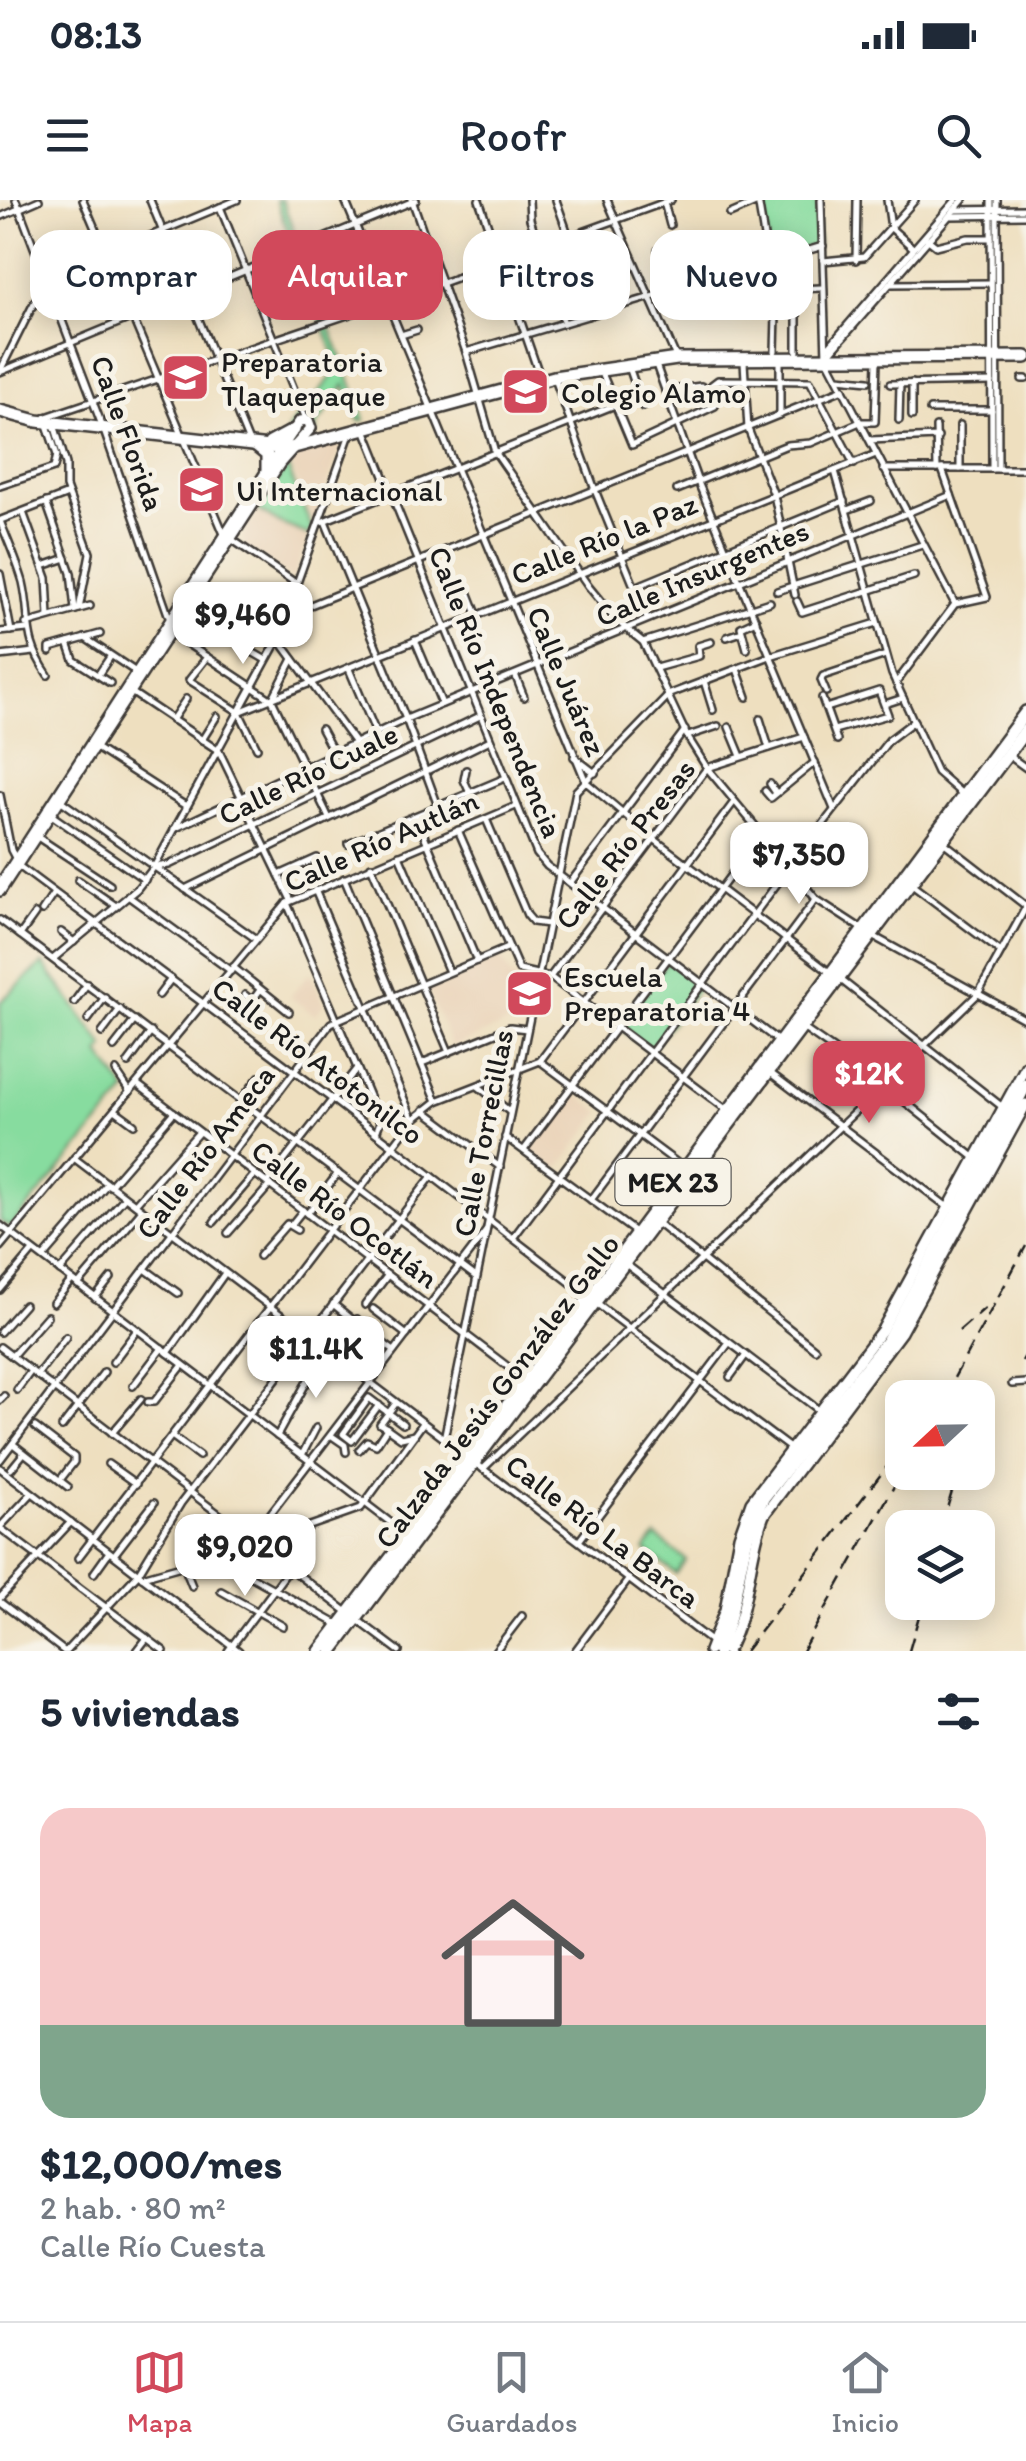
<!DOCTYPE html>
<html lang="es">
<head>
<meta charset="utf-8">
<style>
  :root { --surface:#fff; --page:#f6f6f7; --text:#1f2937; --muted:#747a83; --line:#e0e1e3; --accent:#d1495b }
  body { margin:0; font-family:Itim,sans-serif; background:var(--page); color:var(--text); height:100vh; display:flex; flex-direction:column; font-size:38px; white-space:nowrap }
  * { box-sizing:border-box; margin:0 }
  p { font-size:32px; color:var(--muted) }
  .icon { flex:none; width:55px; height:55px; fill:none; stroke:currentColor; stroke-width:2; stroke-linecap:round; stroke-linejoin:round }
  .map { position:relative; height:1451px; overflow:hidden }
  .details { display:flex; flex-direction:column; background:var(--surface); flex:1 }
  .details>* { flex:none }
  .guide { position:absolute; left:30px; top:30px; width:968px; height:90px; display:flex; gap:20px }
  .needle { width:65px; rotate:248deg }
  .buttons { position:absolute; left:885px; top:1180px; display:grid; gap:20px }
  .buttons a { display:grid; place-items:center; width:110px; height:110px; border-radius:20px; background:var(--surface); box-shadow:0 5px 25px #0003; font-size:50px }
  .price { position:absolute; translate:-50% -85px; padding:0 22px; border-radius:20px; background:#fff; color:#222; font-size:32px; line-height:65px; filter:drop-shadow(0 2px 5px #0008) }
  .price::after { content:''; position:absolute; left:50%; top:60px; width:30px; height:22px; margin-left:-15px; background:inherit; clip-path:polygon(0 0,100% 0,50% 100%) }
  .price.active { background:var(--accent); color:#fff }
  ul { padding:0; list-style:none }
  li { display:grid; align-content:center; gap:20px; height:530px; padding:0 40px }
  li+li { border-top:2px solid var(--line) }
  li span { display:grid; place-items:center; height:310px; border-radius:30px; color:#555 }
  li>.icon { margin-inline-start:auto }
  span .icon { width:180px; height:180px; fill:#fffc; stroke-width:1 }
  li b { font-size:42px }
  h2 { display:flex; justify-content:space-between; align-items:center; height:120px; padding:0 40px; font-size:42px }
  .chip { padding:0 35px; border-radius:30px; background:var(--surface); box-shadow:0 5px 25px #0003; font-size:35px; line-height:90px }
  .chip.active { background:var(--accent); color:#fff }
  .status { display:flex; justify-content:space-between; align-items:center; height:70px; padding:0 50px; background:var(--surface); direction:ltr }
  .status svg { height:28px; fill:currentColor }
  header { display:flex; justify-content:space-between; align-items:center; height:130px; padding:0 40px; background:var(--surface); font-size:45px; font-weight:600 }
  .tabs { display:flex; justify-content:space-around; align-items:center; height:140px; border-top:2px solid var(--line); background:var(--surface); font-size:28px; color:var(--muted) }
  .tabs a { display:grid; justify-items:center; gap:5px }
  .tabs .active { color:var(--accent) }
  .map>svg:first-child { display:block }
</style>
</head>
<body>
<div class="status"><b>08:13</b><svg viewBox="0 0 49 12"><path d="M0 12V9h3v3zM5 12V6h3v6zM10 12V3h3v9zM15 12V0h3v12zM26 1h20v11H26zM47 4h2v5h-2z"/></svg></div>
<header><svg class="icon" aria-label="menu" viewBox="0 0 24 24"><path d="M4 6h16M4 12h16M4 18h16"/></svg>Roofr<svg class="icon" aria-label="search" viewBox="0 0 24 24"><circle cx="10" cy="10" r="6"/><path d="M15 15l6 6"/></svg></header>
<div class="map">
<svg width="1026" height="1451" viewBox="0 0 1026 1451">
  <rect width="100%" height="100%" fill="#f7f3e8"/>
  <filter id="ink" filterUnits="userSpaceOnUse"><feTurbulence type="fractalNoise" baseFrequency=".01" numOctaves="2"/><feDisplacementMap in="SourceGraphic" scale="20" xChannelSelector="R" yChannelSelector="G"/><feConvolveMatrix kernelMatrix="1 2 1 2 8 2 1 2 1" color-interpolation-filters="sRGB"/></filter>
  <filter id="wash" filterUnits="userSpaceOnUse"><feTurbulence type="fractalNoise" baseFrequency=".0048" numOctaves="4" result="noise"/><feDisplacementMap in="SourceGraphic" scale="40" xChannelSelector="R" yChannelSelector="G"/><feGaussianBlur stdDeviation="2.25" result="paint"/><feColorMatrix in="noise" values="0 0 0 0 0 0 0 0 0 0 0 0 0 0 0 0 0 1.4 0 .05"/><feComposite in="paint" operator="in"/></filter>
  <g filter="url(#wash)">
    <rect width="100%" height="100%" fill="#eedfbf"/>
    <g fill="#ead3b8">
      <polygon points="343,240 313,324 290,262 300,253"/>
      <polygon points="258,310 281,324 309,335 293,379 245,346 243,337"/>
      <polygon points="499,756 512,778 529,785 522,825 509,823 452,847 426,786"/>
      <polygon points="310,772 324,803 315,815 290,797"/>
      <polygon points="574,892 601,912 557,971 530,950"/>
    </g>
    <g fill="#87dc9f" stroke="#527c5e" stroke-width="2.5">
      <polygon points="276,0 282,0 365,220 359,221 345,185 315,228 317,232 293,239 288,229 339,168"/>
      <polygon points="762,0 817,0 818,45 771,59"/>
      <polygon points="287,266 312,328 309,335 281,324 258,310"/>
      <polygon points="668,761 701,785 650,851 618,827"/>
      <polygon points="43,763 105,847 100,854 127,891 10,1028 0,1021 0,802"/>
      <polygon points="656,1336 686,1360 676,1374 645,1350"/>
    </g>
  </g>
  <g filter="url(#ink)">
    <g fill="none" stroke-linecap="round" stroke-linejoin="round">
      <defs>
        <g id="street">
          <polyline points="16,0 103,228 170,420"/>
          <polyline points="83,0 224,334 297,384"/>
          <polyline points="150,0 248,240"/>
          <polyline points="345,0 586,582 654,639 832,774"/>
          <polyline points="412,0 466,152 495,252 589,387 616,420 643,442 687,536 707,568 816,699 862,729"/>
          <polyline points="479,0 540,177"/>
          <polyline points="529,0 530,19 549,77"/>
          <polyline points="556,0 569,37"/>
          <polyline points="607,0 676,157"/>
          <polyline points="758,0 768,61"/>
          <polyline points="821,0 826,157 955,404"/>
          <polyline points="887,0 891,28 913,48"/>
          <polyline points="991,0 992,269"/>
          <polyline points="997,0 998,269"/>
          <polyline points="664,2 670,25"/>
          <polyline points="220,7 306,219"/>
          <polyline points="954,10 1026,9"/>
          <polyline points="730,14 758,2"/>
          <polyline points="950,16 1026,15"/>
          <polyline points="0,17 39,0"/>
          <polyline points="927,39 936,46 968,38 991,38"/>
          <polyline points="561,40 572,69"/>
          <polyline points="658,50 709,54 719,76"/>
          <polyline points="856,60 857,0"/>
          <polyline points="823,61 864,57 915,0"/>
          <polyline points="795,72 795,90"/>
          <polyline points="891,84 990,83"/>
          <polyline points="576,85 587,116"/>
          <polyline points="553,88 564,123"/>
          <polyline points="765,90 822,88"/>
          <polyline points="797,112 797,151"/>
          <polyline points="401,135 417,130"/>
          <polyline points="827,149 956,0"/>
          <polyline points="775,151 776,114"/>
          <polyline points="466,152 823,46"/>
          <polyline points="828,155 963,0"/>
          <polyline points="780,158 780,215"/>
          <polyline points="655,162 698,282 834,609"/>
          <polyline points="744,162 748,229 774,295 795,395"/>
          <polyline points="629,167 643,207"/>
          <polyline points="0,171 46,79 237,0"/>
          <polyline points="0,172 416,0"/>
          <polyline points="602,173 632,245 715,206 716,201 706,189"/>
          <polyline points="838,178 869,181"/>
          <polyline points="555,179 595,290 647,418"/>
          <polyline points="1022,179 1026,179"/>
          <polyline points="890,184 992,182"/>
          <polyline points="665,191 701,186 706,189 718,180 810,181 854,264"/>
          <polyline points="930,210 992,210"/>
          <polyline points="912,216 912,183"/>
          <polyline points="46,217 442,83 671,0"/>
          <polyline points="899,220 900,183"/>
          <polyline points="54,224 66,264 66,287 90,353 79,409"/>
          <polyline points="960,225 960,269"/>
          <polyline points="936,227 937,269"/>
          <polyline points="365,229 537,654 547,666 777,840"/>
          <polyline points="870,240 938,237"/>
          <polyline points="883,269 1026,269"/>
          <polyline points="835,271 892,474 937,572 961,593"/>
          <polyline points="0,286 54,268 57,255 47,225"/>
          <polyline points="677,290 787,245 811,243 860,222 875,222 877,161"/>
          <polyline points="46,302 71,373 75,410"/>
          <polyline points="847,310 871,301"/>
          <polyline points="23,312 47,378 49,417"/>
          <polyline points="1,320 68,294"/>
          <path d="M0,321C8,341 17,361 23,382C32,421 22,437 48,475"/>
          <polyline points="325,321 406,519 438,606"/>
          <polyline points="321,322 615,205"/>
          <polyline points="43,366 66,358"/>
          <polyline points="0,374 11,431"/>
          <polyline points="635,387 844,301"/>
          <polyline points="467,389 477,414"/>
          <polyline points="777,391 922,345"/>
          <polyline points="194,394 275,445"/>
          <polyline points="237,394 265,413 275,408 286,415"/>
          <polyline points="797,401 802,412 914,376"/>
          <polyline points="286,415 843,189"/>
          <polyline points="26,424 90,406"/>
          <polyline points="168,431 272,500 329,618"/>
          <polyline points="0,432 27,429"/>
          <polyline points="727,437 742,432"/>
          <polyline points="85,438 136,472"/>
          <polyline points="278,438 355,543"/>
          <polyline points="415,440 442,504"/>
          <polyline points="643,442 770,402"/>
          <polyline points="68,443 74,460 110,483"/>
          <polyline points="247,449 266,460"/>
          <polyline points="747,449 741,427 756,420"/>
          <polyline points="50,452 50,448 100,434"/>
          <polyline points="0,456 34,452"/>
          <polyline points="207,457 189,480 239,512"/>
          <polyline points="656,468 699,456 698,446 711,442"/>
          <polyline points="349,469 376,533"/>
          <polyline points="737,469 747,497"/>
          <polyline points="98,475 110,457"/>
          <polyline points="516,477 524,497"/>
          <polyline points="704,481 713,510"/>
          <polyline points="896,483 955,404 987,397 942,269"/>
          <polyline points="131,492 219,551 291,700"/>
          <polyline points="826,492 821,480 823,476 886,455"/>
          <polyline points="822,498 837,540"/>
          <polyline points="272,500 293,459"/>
          <polyline points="885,504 903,498"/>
          <polyline points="826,508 879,491 888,515 834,530"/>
          <polyline points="239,512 876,254"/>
          <polyline points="239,512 257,548"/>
          <polyline points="760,519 769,548"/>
          <polyline points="172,520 186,499"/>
          <polyline points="729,527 741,556"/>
          <polyline points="321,529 334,553"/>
          <polyline points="688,536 718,526"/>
          <polyline points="202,540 217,516"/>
          <polyline points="96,548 186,606"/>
          <polyline points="1008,555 1026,568"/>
          <polyline points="574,557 595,573"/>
          <polyline points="466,570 464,580 470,593"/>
          <polyline points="770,584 776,593"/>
          <polyline points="765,591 771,598 815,562"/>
          <polyline points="0,595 11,650 20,667 333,900 588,1096"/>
          <polyline points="60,600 256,739"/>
          <polyline points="50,614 145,680"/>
          <polyline points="416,616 477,761"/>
          <polyline points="486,619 527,715 533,722 548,724"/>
          <polyline points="174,629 406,519 951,295"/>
          <polyline points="458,630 519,770 550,777 727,910"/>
          <polyline points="36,636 110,685"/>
          <polyline points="942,641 1026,706"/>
          <polyline points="348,644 505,578"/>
          <polyline points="399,655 449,772"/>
          <polyline points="371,666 449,852"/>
          <polyline points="154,667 169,665 480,516"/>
          <polyline points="279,675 317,658"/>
          <polyline points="344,678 437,901"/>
          <polyline points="78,680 116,706"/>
          <polyline points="570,683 685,530"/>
          <polyline points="912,685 1001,752"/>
          <polyline points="185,689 490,540"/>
          <polyline points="315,690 413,920"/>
          <polyline points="128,696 231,771"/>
          <polyline points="287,703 380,922 376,933"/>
          <polyline points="42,711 54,693"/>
          <polyline points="0,720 476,1077"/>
          <polyline points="61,732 74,742"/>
          <polyline points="20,735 35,714"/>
          <polyline points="871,735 1026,820"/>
          <polyline points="53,759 137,689 154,667 275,445 350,234"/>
          <polyline points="233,767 289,812"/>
          <polyline points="550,777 707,568 804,537"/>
          <polyline points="841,780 1005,909"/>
          <polyline points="159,795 171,779"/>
          <polyline points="245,795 252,801 260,790"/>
          <polyline points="74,802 87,784"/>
          <polyline points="88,820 105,797"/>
          <polyline points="804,829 884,885 975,958"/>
          <polyline points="102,833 120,809"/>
          <polyline points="114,847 135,820"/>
          <polyline points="540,861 684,968"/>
          <polyline points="128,863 151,832"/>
          <polyline points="422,863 510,827 527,829"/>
          <polyline points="116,871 130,892"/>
          <polyline points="769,872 949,1008"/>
          <polyline points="137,884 524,1179"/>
          <polyline points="478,886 510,912"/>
          <polyline points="241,900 259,877"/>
          <polyline points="115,910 134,924"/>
          <polyline points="424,910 500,967"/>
          <polyline points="505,937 635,1032"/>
          <polyline points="524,950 761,635"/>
          <polyline points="74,958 466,1255"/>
          <polyline points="267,983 357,868"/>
          <polyline points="110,986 174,912"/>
          <polyline points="591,1000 816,699"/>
          <polyline points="135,1004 199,932"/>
          <polyline points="307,1014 338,973"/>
          <polyline points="214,1022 254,975"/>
          <polyline points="657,1023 815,1149"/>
          <polyline points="0,1025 407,1335"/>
          <polyline points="291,1025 303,1010"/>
          <polyline points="228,1033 270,985"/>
          <polyline points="513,1038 788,669 889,540 914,521"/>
          <polyline points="0,1047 287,703 516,606"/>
          <polyline points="259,1056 287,1024 297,1030"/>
          <polyline points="44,1057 107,984"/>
          <polyline points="627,1065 820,1211"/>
          <polyline points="145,1069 178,1093"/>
          <polyline points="60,1071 124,998"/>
          <polyline points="78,1085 141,1011"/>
          <polyline points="0,1090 33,1051"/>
          <polyline points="95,1098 111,1078"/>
          <polyline points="53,1103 72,1080"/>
          <polyline points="333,1104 354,1121 357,1119"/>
          <polyline points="597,1104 791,1249"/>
          <polyline points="365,1105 387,1076"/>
          <polyline points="373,1109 407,1135"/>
          <polyline points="364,1129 394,1151"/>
          <polyline points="0,1132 24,1105"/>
          <polyline points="0,1147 346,1411"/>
          <polyline points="168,1153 225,1073"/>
          <polyline points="12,1156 47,1116"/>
          <polyline points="113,1162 137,1130"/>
          <polyline points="37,1175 66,1137"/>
          <polyline points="730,1177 746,1155"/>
          <polyline points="1012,1184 1026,1183"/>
          <polyline points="133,1186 162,1148"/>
          <polyline points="17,1190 31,1171"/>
          <polyline points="0,1200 4,1196"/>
          <polyline points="148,1202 154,1202 183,1165"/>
          <polyline points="379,1205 352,1241 343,1234 369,1198 403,1224"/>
          <polyline points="35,1227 74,1257 74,1262 60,1280"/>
          <polyline points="62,1227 104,1172"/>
          <polyline points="387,1228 401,1238 414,1235"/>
          <polyline points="112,1233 141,1199"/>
          <polyline points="277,1236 325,1149"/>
          <polyline points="332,1236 345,1245 346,1252"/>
          <polyline points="173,1237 199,1256"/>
          <polyline points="444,1239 576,591 670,494 770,456 877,423"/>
          <polyline points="13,1244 68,1287"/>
          <polyline points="359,1250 367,1241 376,1245 387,1228 380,1224 396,1203"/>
          <polyline points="302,1255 316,1228"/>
          <polyline points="0,1260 331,823 507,748"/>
          <polyline points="474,1262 713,1443"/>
          <polyline points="108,1264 136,1284"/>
          <polyline points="0,1268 239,1451"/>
          <polyline points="11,1269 24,1253"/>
          <polyline points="483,1269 978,794 1026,707"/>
          <polyline points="0,1327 32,1293"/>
          <polyline points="0,1328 164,1451"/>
          <polyline points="251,1339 486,1031"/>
          <polyline points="579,1341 729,1143"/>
          <polyline points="114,1355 154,1303"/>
          <polyline points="216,1357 337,1424"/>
          <polyline points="78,1358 413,920 437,901 540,861 734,602"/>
          <polyline points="184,1366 192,1386"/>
          <polyline points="94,1373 109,1352"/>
          <polyline points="142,1377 259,1344 361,1308 423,1223"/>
          <polyline points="221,1391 283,1426"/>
          <polyline points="0,1398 71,1322"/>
          <polyline points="0,1402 64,1451"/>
          <polyline points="359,1421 399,1451"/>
          <polyline points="66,1451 138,1374 181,1303 432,976"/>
          <polyline points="137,1451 147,1438"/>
          <polyline points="228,1451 290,1368"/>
          <polyline points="495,1451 522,1416"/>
          <polyline points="575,1451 629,1379"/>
        </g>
        <g id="secondary">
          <polyline points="0,685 281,249 300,221 308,220 311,228 280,263 0,691"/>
          <polyline points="709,1451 725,1410 739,1336 751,1302 882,1130 1026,866"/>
          <path d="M727,1451C750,1410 747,1359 764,1315L901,1132L1026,904"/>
        </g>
        <g id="primary">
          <polyline points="0,211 37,221 287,249 554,177 677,159 1026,157"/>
          <polyline points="270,243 294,230"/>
          <polyline points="257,247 267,255 267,271"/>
          <polyline points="320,1451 589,1098 1026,512"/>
          <polyline points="332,1451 1026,530"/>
          <path d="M718,1451C741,1401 736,1344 764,1297L887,1141L1026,885"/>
        </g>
      </defs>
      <use href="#street" stroke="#3c3934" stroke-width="10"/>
      <use href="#secondary" stroke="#3c3934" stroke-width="14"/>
      <use href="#primary" stroke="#3c3934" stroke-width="16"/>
      <use href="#street" stroke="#fff" stroke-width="5"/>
      <use href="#secondary" stroke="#fff" stroke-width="9"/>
      <use href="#primary" stroke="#fff" stroke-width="11"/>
      <g stroke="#1c1c1c" stroke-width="2.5" stroke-dasharray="15 8" stroke-linecap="butt">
        <polyline points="959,1131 985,1108"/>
        <polyline points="1022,1161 1026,1154"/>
        <polyline points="943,1198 1026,1046"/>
        <polyline points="941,1328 958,1272"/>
        <polyline points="745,1451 902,1247"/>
        <polyline points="802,1451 902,1272"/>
        <polyline points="909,1451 923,1402"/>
      </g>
    </g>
  </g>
  <defs>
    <symbol id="university-square" viewBox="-11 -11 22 22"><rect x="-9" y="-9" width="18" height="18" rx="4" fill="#d1495b" stroke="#f7f3e8"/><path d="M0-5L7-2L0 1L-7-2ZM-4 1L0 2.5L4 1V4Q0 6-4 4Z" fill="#fff"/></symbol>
  </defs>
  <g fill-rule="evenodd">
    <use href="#university-square" x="158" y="150" width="55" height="55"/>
    <use href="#university-square" x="498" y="164" width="55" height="55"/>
    <use href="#university-square" x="174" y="262" width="55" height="55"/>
    <use href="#university-square" x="502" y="766" width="55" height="55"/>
  </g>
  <g text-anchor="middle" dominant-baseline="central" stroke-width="10" stroke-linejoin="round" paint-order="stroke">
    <rect fill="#f7f3e8" stroke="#5e5c59" stroke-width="2.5" x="615.5" y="959" width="115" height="46" rx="8"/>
    <g font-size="28" font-weight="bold" fill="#1c1c1c">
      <text x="673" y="982">MEX 23</text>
    </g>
    <g font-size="30" fill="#1c1c1c" stroke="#f7f3e8" text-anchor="start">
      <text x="221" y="161">Preparatoria<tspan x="221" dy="34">Tlaquepaque</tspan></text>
      <text x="561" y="192">Colegio Alamo</text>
      <text x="236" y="290">Ui Internacional</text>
      <text x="564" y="776">Escuela<tspan x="564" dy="34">Preparatoria 4</tspan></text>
    </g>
    <g font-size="30" fill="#1c1c1c" stroke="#f7f3e8">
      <text transform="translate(128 233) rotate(70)">Calle Florida</text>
      <text transform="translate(604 339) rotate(-22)">Calle Río la Paz</text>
      <text transform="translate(702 373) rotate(-23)">Calle Insurgentes</text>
      <text transform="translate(567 481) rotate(67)">Calle Juárez</text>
      <text transform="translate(496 492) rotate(68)">Calle Río Independencia</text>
      <text transform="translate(308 574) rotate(-26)">Calle Río Cuale</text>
      <text transform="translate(381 641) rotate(-24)">Calle Río Autlán</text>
      <text transform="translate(625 644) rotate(-52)">Calle Río Presas</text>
      <text transform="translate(318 861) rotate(37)">Calle Río Atotonilco</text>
      <text transform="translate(483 933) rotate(-79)">Calle Torrecillas</text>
      <text transform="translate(205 952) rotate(-53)">Calle Río Ameca</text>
      <text transform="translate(345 1014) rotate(37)">Calle Río Ocotlán</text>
      <text transform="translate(497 1191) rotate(-53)">Calzada Jesús González Gallo</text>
      <text transform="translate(603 1331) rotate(37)">Calle Río La Barca</text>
    </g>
  </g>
</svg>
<div class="buttons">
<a><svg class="needle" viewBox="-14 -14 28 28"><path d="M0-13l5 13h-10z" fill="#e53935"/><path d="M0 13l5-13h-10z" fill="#747a83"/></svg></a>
<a><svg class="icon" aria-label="layers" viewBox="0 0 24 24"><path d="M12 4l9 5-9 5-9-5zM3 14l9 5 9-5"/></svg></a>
</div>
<b class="price" style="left:243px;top:467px">$9,460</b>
<b class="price" style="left:799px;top:707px">$7,350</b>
<b class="price active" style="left:869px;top:926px">$12K</b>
<b class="price" style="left:316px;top:1201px">$11.4K</b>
<b class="price" style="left:245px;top:1399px">$9,020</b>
<div class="guide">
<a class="chip">Comprar</a>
<a class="chip active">Alquilar</a>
<a class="chip">Filtros</a>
<a class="chip">Nuevo</a>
</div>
</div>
<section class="details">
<h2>5 viviendas<svg class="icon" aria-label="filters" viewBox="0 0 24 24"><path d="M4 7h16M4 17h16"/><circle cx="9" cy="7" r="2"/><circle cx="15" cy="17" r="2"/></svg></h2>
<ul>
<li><span style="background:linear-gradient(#f6c9c9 70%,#7fa58c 0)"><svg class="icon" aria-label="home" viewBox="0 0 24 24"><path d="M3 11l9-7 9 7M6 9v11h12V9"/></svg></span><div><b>$12,000/mes</b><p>2 hab. · 80 m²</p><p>Calle Río Cuesta</p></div></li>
</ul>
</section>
<nav class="tabs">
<a class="active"><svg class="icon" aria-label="map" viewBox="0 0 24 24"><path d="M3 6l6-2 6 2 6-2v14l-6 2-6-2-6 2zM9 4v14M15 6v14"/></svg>Mapa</a>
<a><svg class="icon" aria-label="saved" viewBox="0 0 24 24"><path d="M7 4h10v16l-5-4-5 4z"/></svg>Guardados</a>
<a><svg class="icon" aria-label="home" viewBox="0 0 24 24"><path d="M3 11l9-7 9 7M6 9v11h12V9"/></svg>Inicio</a>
</nav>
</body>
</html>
